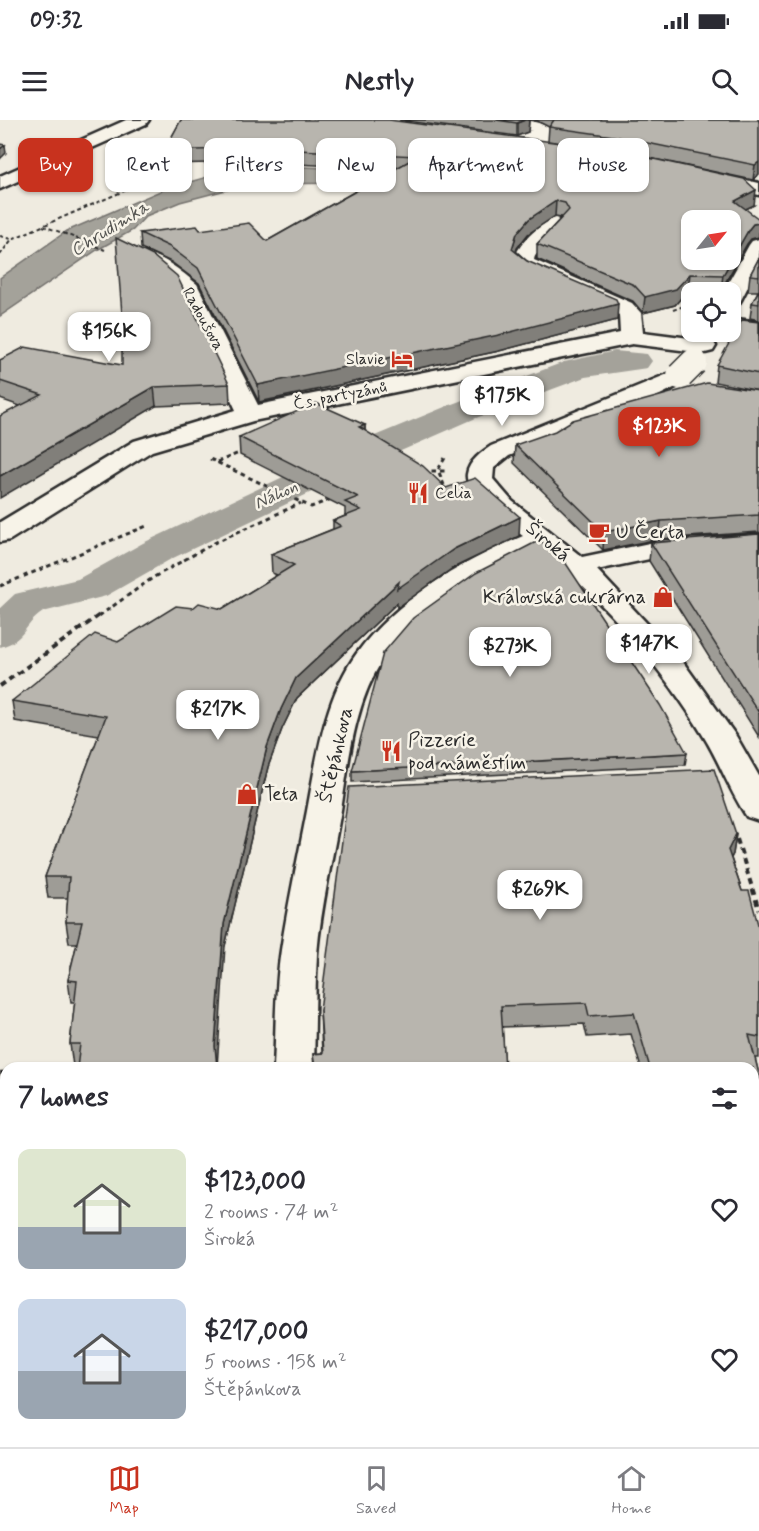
<!DOCTYPE html>
<html lang="en">
<head>
<meta charset="utf-8">
<style>
  :root { --surface:#fff; --page:#f7f7f7; --text:#2b2b33; --muted:#7c7c81; --line:#e1e1e2; --accent:#c8321e }
  body { margin:0; font-family:Mynerve,sans-serif; background:var(--page); color:var(--text); height:100vh; display:flex; flex-direction:column; font-size:22px; white-space:nowrap }
  * { box-sizing:border-box; margin:0 }
  p { font-size:20px; color:var(--muted) }
  .icon { flex:none; width:33px; height:33px; fill:none; stroke:currentColor; stroke-width:2; stroke-linecap:round; stroke-linejoin:round }
  .map { position:relative; flex:1; overflow:hidden }
  .sheet { position:absolute; left:0px; top:942px; width:759px; height:386px; display:flex; flex-direction:column; background:var(--surface); border-radius:18px 18px 0 0; box-shadow:0 2px 4px #0004 }
  .sheet>* { flex:none }
  .banner { position:absolute; left:18px; top:18px; width:723px; height:54px; display:flex; gap:12px }
  .needle { width:39px; rotate:60deg }
  .buttons { position:absolute; left:681px; top:90px; display:grid; gap:12px }
  .buttons a { display:grid; place-items:center; width:60px; height:60px; border-radius:12px; background:var(--surface); box-shadow:0 2px 4px #0004; font-size:30px }
  .price { position:absolute; translate:-50% -51px; padding:0 14px; border-radius:12px; background:#fff; color:#222; font-size:20px; line-height:39px; filter:drop-shadow(0 2px 3px #0008) }
  .price::after { content:''; position:absolute; left:50%; top:36px; width:18px; height:14px; margin-left:-9px; background:inherit; clip-path:polygon(0 0,100% 0,50% 100%) }
  .price.selected { background:var(--accent); color:#fff }
  ul { padding:0; list-style:none }
  li { display:flex; align-items:center; gap:18px; height:150px; padding:0 18px }
  li span { display:grid; place-items:center; flex:none; width:168px; height:120px; border-radius:12px; color:#555 }
  li>.icon { margin-inline-start:auto }
  span .icon { width:72px; height:72px; fill:#fffc; stroke-width:1 }
  li b { font-size:26px }
  h2 { display:flex; justify-content:space-between; align-items:center; height:72px; padding:0 18px; font-size:26px }
  .pill { padding:0 21px; border-radius:12px; background:var(--surface); box-shadow:0 2px 4px #0004; font-size:21px; line-height:54px }
  .pill.selected { background:var(--accent); color:#fff }
  .status { display:flex; justify-content:space-between; align-items:center; height:42px; padding:0 30px; background:var(--surface); direction:ltr }
  .status svg { height:16px; fill:currentColor }
  header { display:flex; justify-content:space-between; align-items:center; height:78px; padding:0 18px; background:var(--surface); font-size:27px; font-weight:700 }
  .tab-bar { display:flex; justify-content:space-around; align-items:center; height:84px; border-top:2px solid var(--line); background:var(--surface); font-size:16px; color:var(--muted) }
  .tab-bar a { display:grid; justify-items:center; gap:3px }
  .tab-bar .selected { color:var(--accent) }
  .map>svg:first-child { display:block }
</style>
</head>
<body>
<div class="status"><b>09:32</b><svg viewBox="0 0 49 12"><path d="M0 12V9h3v3zM5 12V6h3v6zM10 12V3h3v9zM15 12V0h3v12zM26 1h20v11H26zM47 4h2v5h-2z"/></svg></div>
<header><svg class="icon" aria-label="menu" viewBox="0 0 24 24"><path d="M4 6h16M4 12h16M4 18h16"/></svg>Nestly<svg class="icon" aria-label="search" viewBox="0 0 24 24"><circle cx="10" cy="10" r="6"/><path d="M15 15l6 6"/></svg></header>
<div class="map">
<svg width="759" height="1327" viewBox="0 0 759 1327">
  <rect width="100%" height="100%" fill="#efebe0"/>
  <filter id="ink" filterUnits="userSpaceOnUse"><feTurbulence type="fractalNoise" baseFrequency=".0167" numOctaves="2"/><feDisplacementMap in="SourceGraphic" scale="12" xChannelSelector="R" yChannelSelector="G"/><feConvolveMatrix kernelMatrix="1 2 1 2 8 2 1 2 1" color-interpolation-filters="sRGB"/></filter>
  <g filter="url(#ink)">
    <polygon fill="#a4a29a" stroke="#74726e" stroke-width="1.5" points="302,47 377,50 418,55 692,100 691,125 365,63 249,64 180,82 146,96 133,110 97,130 0,196 0,158 67,111 165,69 218,54"/>
    <g fill="none" stroke-linecap="round" stroke-linejoin="round">
      <path fill="#a4a29a" fill-rule="evenodd" d="M615,231L647,234L652,241L647,248L585,257L476,298L362,348L171,439L106,476L43,492C23,505 25,521 0,527V488L15,474L78,459L143,423L336,332L452,284L564,242Z"/>
      <defs>
        <g id="minor">
          <polygon points="126,0 149,0 146,4 0,69 0,56"/>
          <path d="M507,0C524,0 543,0 554,12C546,23 529,30 516,27L513,23L516,19L535,12L510,4Z"/>
          <path d="M556,98L563,100L566,104L535,135L534,140L632,183L641,193L643,212L713,221L716,226L713,231L705,233L632,224L253,301L152,331L10,420L0,422V402L134,321L236,290L180,172L166,159L132,141L129,137L132,133C153,127 181,151 197,164L258,285L620,213L619,195L616,193L527,154L513,142C516,126 540,102 556,98Z"/>
          <polygon points="759,119 759,145 741,180 738,185 730,186 730,172 723,172 749,125 752,121"/>
          <polygon points="730,198 759,202 759,216 729,212"/>
          <path d="M680,249L688,251L692,256L688,261L654,278L509,336L494,348L493,359L512,381L582,437L659,421L759,414V430L659,437L597,450L683,542L736,616L759,656V701L747,697C730,672 720,643 704,617C662,546 603,481 540,428C488,451 413,492 382,541C354,585 349,640 341,690C333,737 321,786 317,834C315,872 315,910 314,948H274C276,909 275,868 281,830C288,784 298,738 307,691C317,638 324,578 357,533C397,479 462,442 523,416C508,405 464,374 467,354C469,341 482,332 491,326Z"/>
          <rect x="753" y="1139" width="6" height="38"/>
          <polygon points="387,1322 435,1322 437,1327 389,1327"/>
        </g>
        <g id="major">
          <polygon points="406,0 454,0 593,19 602,24 593,29 415,5"/>
          <polygon points="708,51 759,63 759,75 701,61 699,57 701,53"/>
        </g>
      </defs>
      <use href="#minor" stroke="#2b2b2b" stroke-width="5"/>
      <use href="#major" stroke="#2b2b2b" stroke-width="5"/>
      <g stroke="#2b2b2b" stroke-width="2" stroke-dasharray="4 3" stroke-linecap="butt">
        <polyline points="43,106 63,113"/>
        <polyline points="0,116 12,119"/>
        <polyline points="0,135 12,119 152,59 165,49 168,42"/>
        <polyline points="673,190 692,183"/>
      </g>
      <g stroke="#2b2b2b" stroke-width="3" stroke-dasharray="4.5 4" stroke-linecap="butt">
        <polyline points="210,339 311,387 334,378"/>
        <polyline points="217,342 239,333"/>
        <polyline points="423,351 446,351"/>
        <polyline points="444,365 438,350 446,336"/>
        <polyline points="0,466 149,405"/>
        <polyline points="99,496 154,457 216,422 301,383"/>
      </g>
      <g stroke="#2b2b2b" stroke-width="4" stroke-dasharray="6 4.5" stroke-linecap="butt">
        <polyline points="0,566 101,494"/>
        <polyline points="737,719 759,790"/>
      </g>
      <g stroke="#2b2b2b" stroke-width="4.5" stroke-dasharray="8 6" stroke-linecap="butt">
        <polyline points="0,953 6,953"/>
        <polyline points="753,1109 759,1109"/>
      </g>
      <use href="#minor" fill="#f7f3e8" fill-rule="evenodd"/>
      <use href="#major" fill="#f7f3e8" fill-rule="evenodd"/>
      <defs>
        <polyline id="minor-bridge" points="680,256 694,242"/>
      </defs>
      <use href="#minor-bridge" stroke="#2b2b2b" stroke-width="29" stroke-linecap="butt"/>
      <polyline stroke="#2b2b2b" stroke-width="2" stroke-dasharray="4 3" stroke-linecap="butt" points="63,113 105,130"/>
      <use href="#minor-bridge" stroke="#f7f3e8" stroke-width="26"/>
    </g>
    <g fill="#9e9c96" stroke="#2b2b2b" stroke-width="1.5">
      <polygon points="181,0 754,85 746,89 751,119 747,124 721,170 688,170 675,185 643,193 633,181 537,139 537,124 562,97 555,96 528,114 517,128 516,131 527,141 617,200 499,231 259,282 199,163 171,142 141,128 140,113 200,110 267,121 395,49 258,42 165,44 164,31"/>
      <polygon points="399,0 529,0 528,12 517,16"/>
      <polygon points="535,0 759,0 759,54 753,60 612,30 548,21 549,7"/>
      <polygon points="759,138 759,200 750,198 752,183 758,171 748,171 750,155"/>
      <polygon points="759,202 759,271 715,262 717,245"/>
      <polygon points="0,240 229,264 230,283 156,286 20,286 0,279"/>
      <polygon points="759,271 759,412 659,419 603,430 514,343 515,325"/>
      <polygon points="365,305 365,311 446,368 519,416 453,448 397,488 397,483 297,578 282,609 268,647 225,826 77,946 73,946 70,924 75,882 71,882 68,860 77,823 69,823 66,802 68,778 48,778 45,757 99,615 15,601 12,581 118,522 193,488 222,489 277,455 272,453 271,434 333,409 333,401 345,396 345,388 240,335 239,317"/>
      <polygon points="759,414 759,617 649,441 651,423"/>
      <polygon points="687,633 685,645 352,662 352,651"/>
      <polygon points="736,714 733,734 731,738 742,771 759,808 759,938 755,938 759,954 759,1096 753,1096 753,948 641,948 631,914 587,917 584,904 502,907 505,948 314,948 313,934 322,933 320,890"/>
      <polygon points="6,1133 6,1199 4,1188"/>
    </g>
    <g fill="#817f7a" stroke="#2b2b2b" stroke-width="1.5">
      <polygon points="525,0 529,0 528,12 517,16 517,3"/>
      <polygon points="5,25 6,33 0,39 0,29"/>
      <polygon points="759,42 759,54 753,60 755,45"/>
      <polygon points="756,70 754,85 733,95 735,81"/>
      <polygon points="556,81 555,96 528,114 517,128 512,144 512,129 517,113 529,99"/>
      <polygon points="759,103 759,117 751,119 747,124 721,170 723,155 749,109 753,104"/>
      <polygon points="690,154 688,170 675,185 643,193 645,177"/>
      <polygon points="618,184 617,200 499,231 259,282 258,265"/>
      <polygon points="154,267 156,286 0,378 0,356"/>
      <polygon points="365,305 365,322 359,307"/>
      <polygon points="520,397 519,416 453,448 397,488 397,483 297,578 282,609 268,647 225,826 217,948 215,926 224,804 267,627 281,589 296,558 399,462 454,429"/>
      <polygon points="661,401 659,419 603,430 604,412"/>
      <polygon points="736,714 733,734 725,750 728,730"/>
    </g>
    <g fill="#b8b5ae" stroke="#2b2b2b" stroke-width="1.5" fill-rule="evenodd">
      <path d="M181,0H389L613,30L744,59L756,70L735,81L759,99V103L753,104L749,109L723,155L690,154L676,169L645,177L634,165L537,124L569,90L565,83L556,81L529,99L517,113L512,129L527,141L616,179L618,184L499,215L258,265L198,148L170,127L140,113L197,106L200,110L249,103L267,121L418,36L258,28L164,31ZM692,100H730V140H692Z"/>
      <polygon points="496,0 525,0 517,3"/>
      <polygon points="554,0 759,0 759,42 755,45 613,16 549,7"/>
      <polygon points="0,24 5,25 0,29"/>
      <polygon points="116,118 153,136 177,156 229,264 154,267 0,356 0,296 42,275 0,261 0,240 25,227 122,245 122,194"/>
      <polygon points="759,138 759,156 750,155"/>
      <polygon points="759,170 759,184 752,183"/>
      <polygon points="742,200 759,202 759,254 717,245"/>
      <polygon points="707,263 759,271 759,395 661,401 604,412 515,325 555,311 573,300"/>
      <polygon points="316,283 365,305 359,307 423,346 446,368 475,358 520,397 454,429 397,469 399,462 296,558 281,589 267,627 224,804 215,926 217,948 77,948 80,924 70,924 77,861 68,860 82,802 66,802 69,757 45,757 106,596 12,581 95,514 118,522 176,486 193,488 199,483 222,489 294,445 271,434 341,406 333,401 361,390 345,382 358,377 239,317"/>
      <polygon points="759,414 759,593 651,423"/>
      <polygon points="540,420 565,442 660,585 687,633 352,651 383,533 413,498 476,453"/>
      <polygon points="714,649 736,714 728,730 742,771 749,771 759,808 759,917 749,915 759,954 759,1075 753,1075 753,948 650,948 634,893 589,896 586,883 501,886 505,948 315,948 313,934 323,933 320,890 349,667"/>
      <rect x="4" y="1133" width="2" height="55"/>
      <polygon points="6,1260 6,1322 346,1322 348,1327 0,1327 0,1261"/>
    </g>
  </g>
  <defs>
    <symbol id="hotel-bare" viewBox="-9 -9 18 18"><path d="M-6-4.5h1.5V1H6V5H4.5V3h-9V5H-6ZM-4 0a1.8 1.8 0 1 1 3.6 0ZM.5 0V-2.5h3Q6-2.5 6 0Z" fill="#c8321e" stroke="#f7f3e8" stroke-width="2.5" paint-order="stroke"/></symbol>
    <symbol id="restaurant-bare" viewBox="-9 -9 18 18"><path d="M-5-6h1v4h1v-4h1v4h1v-4h1v5L-1.5 .5V6h-2V.5L-5-1ZM5-6V6H3V1.5H1.5Q1.5-4 5-6Z" fill="#c8321e" stroke="#f7f3e8" stroke-width="2.5" paint-order="stroke"/></symbol>
    <symbol id="cafe-bare" viewBox="-9 -9 18 18"><path d="M-5.5-4.5H6V0H3Q3 3.5 0 3.5H-2.5Q-5.5 3.5-5.5 0ZM3-3.2v2h1.7v-2ZM-6 4.5H4V6H-6Z" fill="#c8321e" stroke="#f7f3e8" stroke-width="2.5" paint-order="stroke"/></symbol>
    <symbol id="shop-bare" viewBox="-9 -9 18 18"><path d="M-5-2.5h2.3a2.7 3.5 0 0 1 5.4 0H5L5.5 6h-11ZM-1.5-2.5h3a1.5 2.3 0 0 0-3 0Z" fill="#c8321e" stroke="#f7f3e8" stroke-width="2.5" paint-order="stroke"/></symbol>
  </defs>
  <g fill-rule="evenodd">
    <use href="#hotel-bare" x="387" y="224" width="30" height="30"/>
    <use href="#restaurant-bare" x="403" y="358" width="30" height="30"/>
    <use href="#cafe-bare" x="584" y="397" width="30" height="30"/>
    <use href="#shop-bare" x="648" y="462" width="30" height="30"/>
    <use href="#restaurant-bare" x="376" y="616" width="30" height="30"/>
    <use href="#shop-bare" x="232" y="659" width="30" height="30"/>
  </g>
  <g text-anchor="middle" dominant-baseline="central" stroke-width="5" stroke-linejoin="round" paint-order="stroke">
    <g font-size="16" fill="#2b2b2b" stroke="#f7f3e8">
      <text transform="translate(203 199) rotate(61)">Radoušova</text>
      <text transform="translate(340 276) rotate(-11)">Čs. partyzánů</text>
    </g>
    <g font-size="16" fill="#2b2b2b" stroke="#f7f3e8" text-anchor="end">
      <text x="385" y="239">Slavie</text>
      <text x="435" y="373" text-anchor="start">Celia</text>
    </g>
    <g font-size="18" font-style="italic" fill="#555552" stroke="#f7f3e8">
      <text transform="translate(110 109) rotate(-32)">Chrudimka</text>
      <text transform="translate(276 375) rotate(-25)">Náhon</text>
    </g>
    <g font-size="20" fill="#2b2b2b" stroke="#f7f3e8" text-anchor="start">
      <text x="616" y="412">U Čerta</text>
      <text x="646" y="477" text-anchor="end">Královská cukrárna</text>
      <text x="408" y="620">Pizzerie<tspan x="408" dy="23">pod náměstím</tspan></text>
      <text x="264" y="674">Teta</text>
    </g>
    <g font-size="20" fill="#2b2b2b" stroke="#f7f3e8">
      <text transform="translate(548 422) rotate(40)">Široká</text>
      <text transform="translate(336 635) rotate(-77)">Štěpánkova</text>
    </g>
  </g>
</svg>
<div class="buttons">
<a><svg class="needle" viewBox="-14 -14 28 28"><path d="M0-13l5 13h-10z" fill="#e53935"/><path d="M0 13l5-13h-10z" fill="#7c7c81"/></svg></a>
<a><svg class="icon" aria-label="locate" viewBox="0 0 24 24"><circle cx="12" cy="12" r="6"/><path d="M12 2v4M12 18v4M2 12h4M18 12h4"/></svg></a>
</div>
<b class="price" style="left:109px;top:243px">$156K</b>
<b class="price" style="left:502px;top:307px">$175K</b>
<b class="price selected" style="left:659px;top:338px">$123K</b>
<b class="price" style="left:649px;top:555px">$147K</b>
<b class="price" style="left:510px;top:558px">$273K</b>
<b class="price" style="left:218px;top:621px">$217K</b>
<b class="price" style="left:540px;top:801px">$269K</b>
<div class="banner">
<a class="pill selected">Buy</a>
<a class="pill">Rent</a>
<a class="pill">Filters</a>
<a class="pill">New</a>
<a class="pill">Apartment</a>
<a class="pill">House</a>
</div>
<section class="sheet">
<h2>7 homes<svg class="icon" aria-label="filters" viewBox="0 0 24 24"><path d="M4 7h16M4 17h16"/><circle cx="9" cy="7" r="2"/><circle cx="15" cy="17" r="2"/></svg></h2>
<ul>
<li><span style="background:linear-gradient(#dfe7d0 65%,#9aa5b1 0)"><svg class="icon" aria-label="home" viewBox="0 0 24 24"><path d="M3 11l9-7 9 7M6 9v11h12V9"/></svg></span><div><b>$123,000</b><p>2 rooms · 74 m²</p><p>Široká</p></div><svg class="icon" aria-label="heart" viewBox="0 0 24 24"><path d="M12 20l-8-8c-3-5 5-10 8-4 3-6 11-1 8 4z"/></svg></li>
<li><span style="background:linear-gradient(#c9d6e8 60%,#9aa5b1 0)"><svg class="icon" aria-label="home" viewBox="0 0 24 24"><path d="M3 11l9-7 9 7M6 9v11h12V9"/></svg></span><div><b>$217,000</b><p>5 rooms · 158 m²</p><p>Štěpánkova</p></div><svg class="icon" aria-label="heart" viewBox="0 0 24 24"><path d="M12 20l-8-8c-3-5 5-10 8-4 3-6 11-1 8 4z"/></svg></li>
</ul>
</section>
</div>
<nav class="tab-bar">
<a class="selected"><svg class="icon" aria-label="map" viewBox="0 0 24 24"><path d="M3 6l6-2 6 2 6-2v14l-6 2-6-2-6 2zM9 4v14M15 6v14"/></svg>Map</a>
<a><svg class="icon" aria-label="saved" viewBox="0 0 24 24"><path d="M7 4h10v16l-5-4-5 4z"/></svg>Saved</a>
<a><svg class="icon" aria-label="home" viewBox="0 0 24 24"><path d="M3 11l9-7 9 7M6 9v11h12V9"/></svg>Home</a>
</nav>
</body>
</html>
